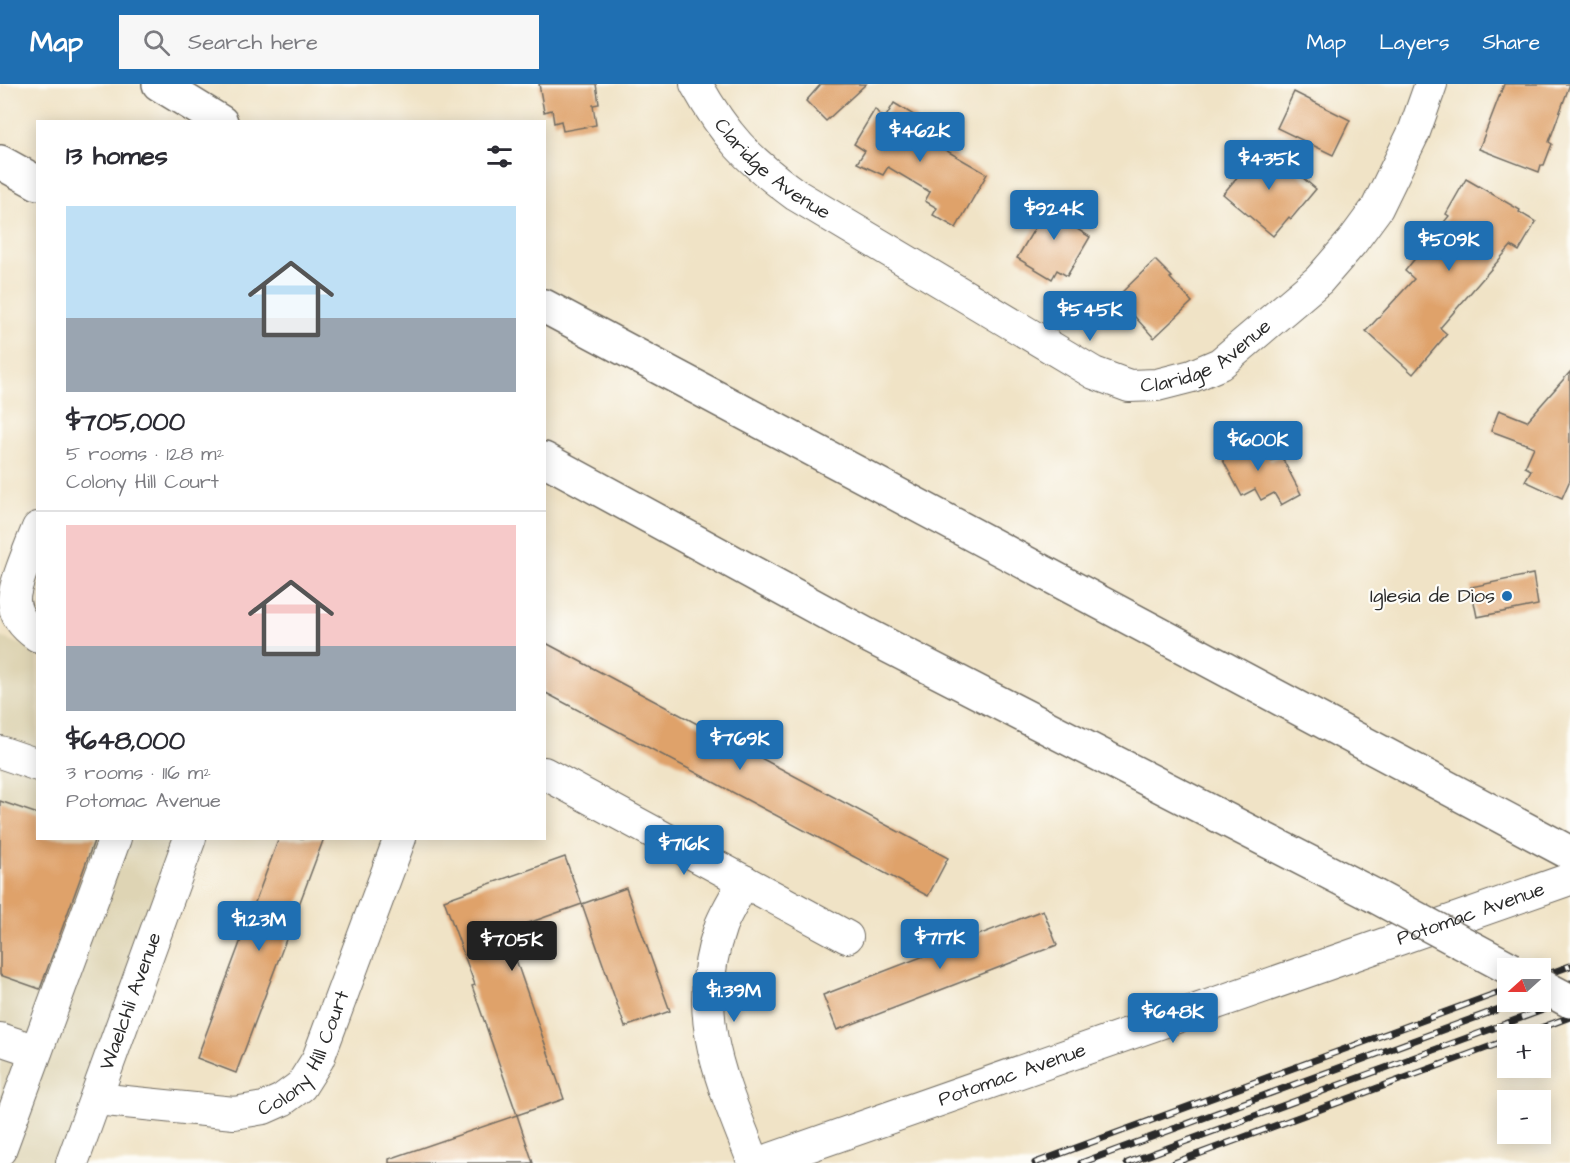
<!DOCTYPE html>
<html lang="en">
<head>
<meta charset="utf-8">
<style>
  :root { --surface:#fff; --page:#f7f7f7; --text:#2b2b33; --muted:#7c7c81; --line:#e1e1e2; --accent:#1f6fb2 }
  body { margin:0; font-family:"Architects Daughter",sans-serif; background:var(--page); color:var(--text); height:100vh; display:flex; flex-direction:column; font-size:22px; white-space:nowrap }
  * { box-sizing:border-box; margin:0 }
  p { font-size:20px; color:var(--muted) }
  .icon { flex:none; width:33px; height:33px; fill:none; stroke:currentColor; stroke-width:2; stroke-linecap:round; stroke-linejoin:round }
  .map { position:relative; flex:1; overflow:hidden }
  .side { position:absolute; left:36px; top:36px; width:510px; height:720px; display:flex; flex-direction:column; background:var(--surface); border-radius:0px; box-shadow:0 3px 15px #0003 }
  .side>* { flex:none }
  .needle { width:39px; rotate:249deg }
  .fabs { position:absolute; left:1497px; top:874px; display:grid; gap:12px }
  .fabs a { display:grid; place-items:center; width:54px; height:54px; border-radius:0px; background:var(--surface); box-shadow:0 3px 15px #0003; font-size:30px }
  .price { position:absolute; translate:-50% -51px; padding:0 14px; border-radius:6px; background:var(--accent); color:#fff; font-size:20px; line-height:39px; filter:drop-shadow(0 2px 3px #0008) }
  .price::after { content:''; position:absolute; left:50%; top:36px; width:18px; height:14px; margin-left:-9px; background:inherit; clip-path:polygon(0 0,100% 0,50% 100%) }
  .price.selected { background:#222; color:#fff }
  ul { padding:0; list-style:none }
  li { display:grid; align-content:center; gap:12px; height:318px; padding:0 30px }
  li+li { border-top:2px solid var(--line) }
  li span { display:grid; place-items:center; height:186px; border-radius:0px; color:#555 }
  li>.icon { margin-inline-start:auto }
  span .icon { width:108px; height:108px; fill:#fffc; stroke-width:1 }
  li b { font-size:26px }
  h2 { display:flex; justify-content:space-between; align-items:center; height:72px; padding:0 30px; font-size:26px }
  header { display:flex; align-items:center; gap:36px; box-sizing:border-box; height:84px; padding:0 30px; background:var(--accent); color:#fff }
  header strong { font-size:28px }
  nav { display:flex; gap:33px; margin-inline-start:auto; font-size:21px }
  .search { width:420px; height:54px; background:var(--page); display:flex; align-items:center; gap:15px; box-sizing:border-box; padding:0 21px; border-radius:0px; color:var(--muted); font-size:22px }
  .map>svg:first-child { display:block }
</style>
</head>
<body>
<header>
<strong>Map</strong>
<div class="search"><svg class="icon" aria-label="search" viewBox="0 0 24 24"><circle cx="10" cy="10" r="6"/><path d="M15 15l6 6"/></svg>Search here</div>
<nav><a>Map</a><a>Layers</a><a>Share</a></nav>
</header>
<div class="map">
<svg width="1570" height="1079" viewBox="0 0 1570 1079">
  <rect width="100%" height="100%" fill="#fdfcf7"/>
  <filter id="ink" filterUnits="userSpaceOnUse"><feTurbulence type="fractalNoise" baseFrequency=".0167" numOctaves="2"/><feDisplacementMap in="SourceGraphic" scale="12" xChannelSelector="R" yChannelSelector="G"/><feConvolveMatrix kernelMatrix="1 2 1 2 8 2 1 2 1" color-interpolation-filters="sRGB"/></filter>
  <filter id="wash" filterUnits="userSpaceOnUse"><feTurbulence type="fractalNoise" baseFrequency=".008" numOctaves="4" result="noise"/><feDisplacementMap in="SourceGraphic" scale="24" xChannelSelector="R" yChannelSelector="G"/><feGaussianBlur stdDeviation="1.35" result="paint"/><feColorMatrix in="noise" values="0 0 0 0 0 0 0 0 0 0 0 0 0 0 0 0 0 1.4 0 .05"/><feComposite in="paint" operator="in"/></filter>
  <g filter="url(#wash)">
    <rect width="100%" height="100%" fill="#f0e3c6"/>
    <polygon fill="#ded4b4" points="0,553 37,566 38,754 176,755 59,1079 0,1079"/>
    <g id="blocks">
      <g fill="#dfa26a">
        <polygon points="539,0 596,0 599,20 593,21 596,41 563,47 561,37 554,39 552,26 544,28"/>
        <polygon points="821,0 866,0 826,37 806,17"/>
        <polygon points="1504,0 1570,0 1549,58 1552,60 1544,81 1541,81 1539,88 1479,65"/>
        <polygon points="1294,8 1350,36 1333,71 1277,44"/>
        <polygon points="894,19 917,33 911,43 922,50 921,52 987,90 956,144 933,131 937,124 925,117 930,108 888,83 883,91 857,79 865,67 854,60 875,25 884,36"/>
        <polygon points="1264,61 1316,105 1291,135 1289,133 1273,152 1223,110"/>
        <polygon points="1466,95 1520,126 1519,128 1536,138 1519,167 1511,162 1440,244 1447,250 1413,290 1366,247 1414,195 1405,187 1449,132 1446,130"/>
        <polygon points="1053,113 1077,127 1069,140 1090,153 1067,192 1057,186 1052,195 1017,174"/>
        <polygon points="1155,176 1172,193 1170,194 1192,218 1154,254 1117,213"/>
        <polygon points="1570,288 1570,396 1562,414 1525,397 1531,386 1525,383 1534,363 1491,347 1499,326 1527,337"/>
        <polygon points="1239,350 1254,378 1267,371 1271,377 1281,372 1301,410 1281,421 1274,409 1261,416 1255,405 1242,412 1216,363"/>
        <polygon points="1533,490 1538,521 1477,533 1471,503"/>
        <polygon points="544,558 948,774 928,812 544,608"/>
        <polygon points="0,717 38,730 38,754 95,754 40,905 0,891"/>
        <polygon points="279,754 324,754 236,989 197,974"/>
        <polygon points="565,773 582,820 506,847 564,1015 517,1031 472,902 475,901 444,816"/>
        <polygon points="626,804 670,927 625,943 582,820"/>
        <polygon points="1043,826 1057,861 837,946 823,911"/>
        <polygon points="517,1031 533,1079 389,1079 389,1075"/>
      </g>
    </g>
  </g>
  <g filter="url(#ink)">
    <use href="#blocks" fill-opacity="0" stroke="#706b61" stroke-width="1.5"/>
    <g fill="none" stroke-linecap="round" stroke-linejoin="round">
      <defs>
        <g id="minor">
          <path id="s1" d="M696,0C725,52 748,76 796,111L1094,289L1129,302L1157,301L1192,292L1220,280L1319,196L1352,158L1377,124L1414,48L1431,0"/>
          <path d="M38,444C32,459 13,504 14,517C15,532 26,544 38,552"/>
          <polyline points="0,668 38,681"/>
          <polyline points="544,689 847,853"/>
          <path d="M744,797C737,811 727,826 721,841C689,931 722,997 754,1079"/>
          <polyline points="0,955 36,967"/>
          <path id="s2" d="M96,1015L234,1029L264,1024L282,1016L301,1002L318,975L400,754"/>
          <polyline points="0,1066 115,754"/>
          <path id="s3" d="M72,1079L190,754"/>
          <path id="s4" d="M760,1079L1570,795"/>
        </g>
        <g id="highway">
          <polyline points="159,0 221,38"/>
          <polyline points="0,78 38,99"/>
          <polyline points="544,222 1570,769"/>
          <polyline points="544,375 865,550 1373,811"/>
        </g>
      </defs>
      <use href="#minor" stroke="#706b61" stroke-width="34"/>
      <use href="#highway" stroke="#706b61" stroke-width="36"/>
      <use href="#minor" stroke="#fff" stroke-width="32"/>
      <use href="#highway" stroke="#fff" stroke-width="33"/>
      <defs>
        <g id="rail">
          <polyline points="1540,893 1570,882"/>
          <polyline points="1540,910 1570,899"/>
          <polyline points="1522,951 1570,933"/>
          <polyline points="1035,1079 1508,905"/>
          <polyline points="1081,1079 1518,918"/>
          <polyline points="1127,1079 1570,916"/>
          <polyline points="1174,1079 1508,956"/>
        </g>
      </defs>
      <use href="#rail" stroke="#2b2b2b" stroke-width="7"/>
      <use href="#rail" stroke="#fdfcf7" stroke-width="4.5" stroke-dasharray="14" stroke-linecap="butt"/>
      <defs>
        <g id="highway-bridge">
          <polyline points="1373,811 1511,885"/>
          <polyline points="1540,901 1570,917"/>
        </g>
      </defs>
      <use href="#highway-bridge" stroke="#706b61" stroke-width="36" stroke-linecap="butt"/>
      <use href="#highway-bridge" stroke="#fff" stroke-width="33"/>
    </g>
  </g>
  <circle fill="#1f6fb2" stroke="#fdfcf7" stroke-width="2" cx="1507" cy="512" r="6"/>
  <g text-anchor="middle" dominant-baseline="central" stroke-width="4.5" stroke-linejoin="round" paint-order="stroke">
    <g font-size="20" fill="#2b2b2b" stroke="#fdfcf7">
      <text stroke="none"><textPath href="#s1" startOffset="116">Claridge Avenue</textPath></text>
      <text stroke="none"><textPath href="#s1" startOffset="620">Claridge Avenue</textPath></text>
      <text stroke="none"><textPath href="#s4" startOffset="753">Potomac Avenue</textPath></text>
      <text stroke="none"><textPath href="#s3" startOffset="172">Waelchli Avenue</textPath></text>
      <text stroke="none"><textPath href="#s2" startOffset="240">Colony Hill Court</textPath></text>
      <text stroke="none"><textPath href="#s4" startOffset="267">Potomac Avenue</textPath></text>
    </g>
    <g font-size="20" fill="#2b2b2b" stroke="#fdfcf7" text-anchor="end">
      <text x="1495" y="512">Iglesia de Dios</text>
    </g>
  </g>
</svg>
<div class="fabs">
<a><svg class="needle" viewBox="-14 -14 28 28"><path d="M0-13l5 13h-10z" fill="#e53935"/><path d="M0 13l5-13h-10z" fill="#7c7c81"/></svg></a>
<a>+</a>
<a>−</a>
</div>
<b class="price" style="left:920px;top:79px">$462K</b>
<b class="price" style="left:1269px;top:107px">$435K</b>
<b class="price" style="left:1054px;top:157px">$924K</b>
<b class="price" style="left:1449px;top:188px">$509K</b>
<b class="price" style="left:1090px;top:258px">$545K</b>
<b class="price" style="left:1258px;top:388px">$600K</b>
<b class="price" style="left:740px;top:687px">$769K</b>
<b class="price" style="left:684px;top:792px">$716K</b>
<b class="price" style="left:259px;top:868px">$1.23M</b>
<b class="price" style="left:940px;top:886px">$717K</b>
<b class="price selected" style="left:512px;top:888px">$705K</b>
<b class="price" style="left:734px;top:939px">$1.39M</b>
<b class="price" style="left:1173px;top:960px">$648K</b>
<section class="side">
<h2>13 homes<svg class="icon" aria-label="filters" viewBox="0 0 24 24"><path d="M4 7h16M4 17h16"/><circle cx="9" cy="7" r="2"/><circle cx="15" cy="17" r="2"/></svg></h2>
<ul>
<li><span style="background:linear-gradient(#bfe0f5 60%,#9aa5b1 0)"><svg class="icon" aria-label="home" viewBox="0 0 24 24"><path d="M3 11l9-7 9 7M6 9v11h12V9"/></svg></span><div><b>$705,000</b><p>5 rooms · 128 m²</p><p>Colony Hill Court</p></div></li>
<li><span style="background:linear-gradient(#f6c9c9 65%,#9aa5b1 0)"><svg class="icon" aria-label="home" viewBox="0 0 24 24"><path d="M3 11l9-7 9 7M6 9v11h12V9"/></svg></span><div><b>$648,000</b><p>3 rooms · 116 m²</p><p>Potomac Avenue</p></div></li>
</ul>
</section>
</div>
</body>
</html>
